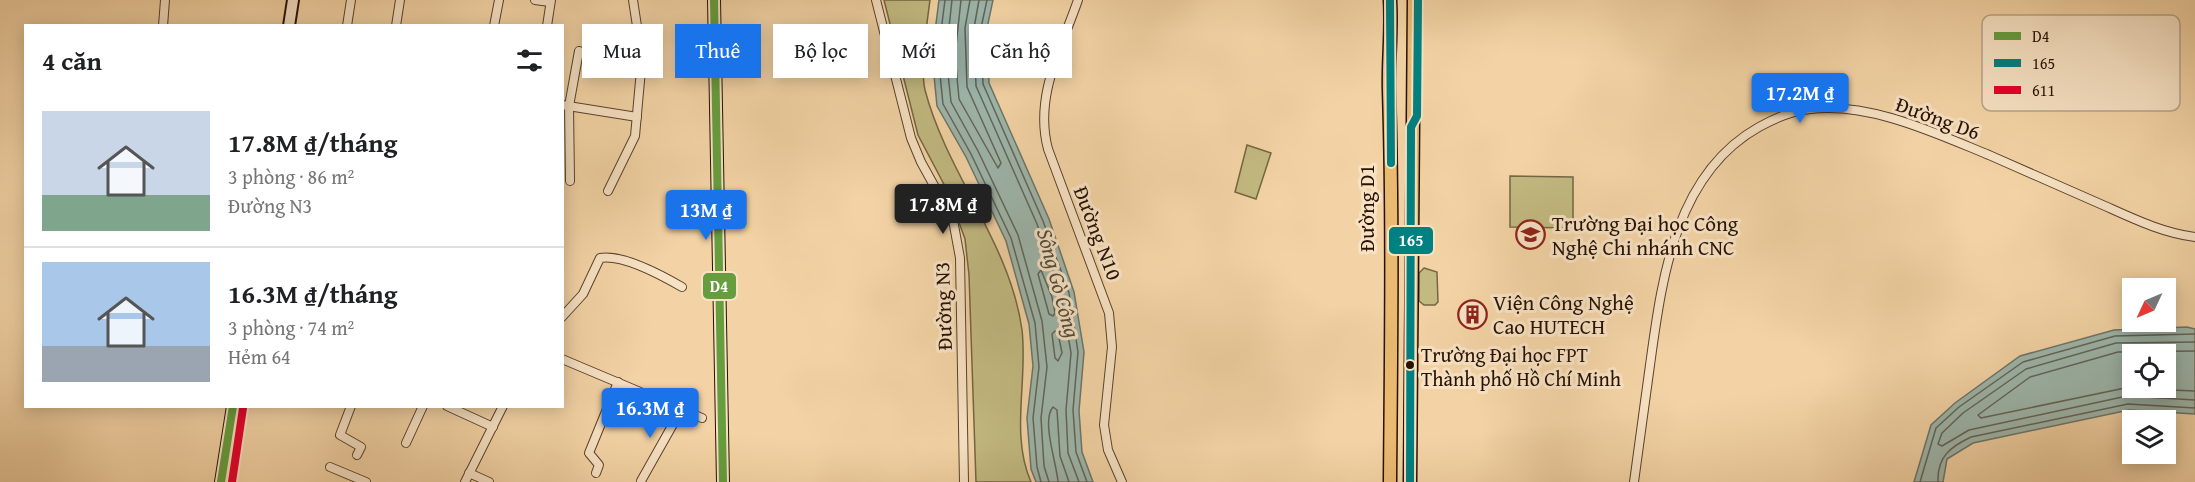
<!DOCTYPE html>
<html lang="vi">
<head>
<meta charset="utf-8">
<style>
  :root { --surface:#fff; --page:#f6f6f6; --text:#202124; --muted:#757577; --line:#e0e0e0; --accent:#1a73e8 }
  body { margin:0; font-family:"Gentium Book Plus",serif; background:var(--page); color:var(--text); height:100vh; display:flex; flex-direction:column; font-size:22px; white-space:nowrap }
  * { box-sizing:border-box; margin:0 }
  p { font-size:20px; color:var(--muted) }
  .icon { flex:none; width:33px; height:33px; fill:none; stroke:currentColor; stroke-width:2; stroke-linecap:round; stroke-linejoin:round }
  .map { position:relative; flex:1; overflow:hidden }
  .side { position:absolute; left:24px; top:24px; width:540px; height:384px; display:flex; flex-direction:column; background:var(--surface); border-radius:0px; box-shadow:0 3px 15px #0003 }
  .side>* { flex:none }
  .hud { position:absolute; left:582px; top:24px; width:570px; height:54px; display:flex; gap:12px }
  .needle { width:39px; rotate:226deg }
  .buttons { position:absolute; left:2122px; top:278px; display:grid; gap:12px }
  .buttons a { display:grid; place-items:center; width:54px; height:54px; border-radius:0px; background:var(--surface); box-shadow:0 3px 15px #0003; font-size:30px }
  .price { position:absolute; translate:-50% -51px; padding:0 14px; border-radius:6px; background:var(--accent); color:#fff; font-size:20px; line-height:39px; filter:drop-shadow(0 2px 3px #0008) }
  .price::after { content:''; position:absolute; left:50%; top:36px; width:18px; height:14px; margin-left:-9px; background:inherit; clip-path:polygon(0 0,100% 0,50% 100%) }
  .price.selected { background:#222; color:#fff }
  ul { padding:0; list-style:none }
  li { display:flex; align-items:center; gap:18px; height:150px; padding:0 18px }
  li+li { border-top:2px solid var(--line) }
  li span { display:grid; place-items:center; flex:none; width:168px; height:120px; border-radius:0px; color:#555 }
  li>.icon { margin-inline-start:auto }
  span .icon { width:72px; height:72px; fill:#fffc; stroke-width:1 }
  li b { font-size:26px }
  h2 { display:flex; justify-content:space-between; align-items:center; height:72px; padding:0 18px; font-size:26px }
  .chip { padding:0 21px; border-radius:0px; background:var(--surface); box-shadow:0 3px 15px #0003; font-size:21px; line-height:54px }
  .chip.selected { background:var(--accent); color:#fff }
  .map>svg:first-child { display:block }
</style>
</head>
<body>
<div class="map">
<svg width="2195" height="482" viewBox="0 0 2195 482">
  <rect width="100%" height="100%" fill="#f3d3a5"/>
  <filter id="stains"><feTurbulence type="fractalNoise" baseFrequency=".00333" numOctaves="4"/><feColorMatrix values="0 0 0 0 .2 0 0 0 0 .09 0 0 0 0 .02 0 0 0 .5 -.17"/></filter>
  <radialGradient id="worn" r=".72"><stop offset=".6" stop-color="#630" stop-opacity="0"/><stop offset="1" stop-color="#630" stop-opacity=".3"/></radialGradient>
  <g fill="#c2ba81" stroke="#746642" stroke-width="1.5">
    <path d="M884,0H930C927,23 920,69 925,90C947,174 1010,243 1022,330C1028,381 1010,434 1031,482H976L969,275L965,239L948,192L918,135Z"/>
    <polygon points="1247,145 1271,153 1256,199 1235,192"/>
    <polygon points="1510,176 1573,177 1573,228 1510,227"/>
    <polygon points="1424,268 1437,272 1438,302 1435,305 1424,305 1419,301 1419,273"/>
  </g>
  <g fill="#9db7ad" stroke="#6d7569" stroke-width="1.5" fill-rule="evenodd">
    <polygon points="939,0 993,0 987,28 989,83 1049,219 1074,292 1084,352 1079,411 1082,452 1093,482 1036,482 1031,469 1027,418 1033,366 1029,324 1006,241 966,157 937,106 932,55"/>
    <path d="M2187,327L2195,329V414L2129,410L1973,443L1947,459L1943,482H1914L1931,425L1955,403L2020,356L2114,330ZM2133,354H2166V387H2133Z"/>
  </g>
  <g fill="none" stroke-linecap="round" stroke-linejoin="round">
    <g stroke="#626458" stroke-width="1.5">
      <polyline points="945,0 938,55 943,104 971,154 1011,238 1035,323 1039,367 1033,418 1037,467 1041,482"/>
      <polyline points="952,0 946,55 951,102 978,151 1018,235 1042,321 1047,367 1041,418 1044,466 1049,482"/>
      <polyline points="961,0 955,55 959,99 998,168 1001,163 967,87 965,28 970,0"/>
      <polyline points="979,0 974,28 976,86 1037,224 1061,295 1071,353 1066,410 1068,453 1079,482"/>
      <polyline points="987,0 981,28 983,84 1043,221 1069,293 1078,352 1073,410 1076,452 1087,482"/>
      <polygon points="1041,270 1052,297 1055,313 1053,316 1049,314 1038,274"/>
      <polygon points="1055,331 1058,333 1062,353 1058,361 1055,358 1052,334"/>
      <polyline points="2195,342 2116,343 2026,369 1963,413 1942,433 1938,444 1942,446 1969,430 2127,396 2195,400"/>
      <polyline points="2195,351 2118,352 2030,377 1978,415 1981,418 2125,388 2195,391"/>
      <path d="M1058,482C1057,464 1041,421 1053,407L1057,410L1060,456L1069,482"/>
      <polyline points="1920,482 1936,428 1959,407 2023,362 2115,336 2195,334"/>
      <path d="M1938,482C1937,457 1950,447 1971,437L2128,404L2195,408"/>
    </g>
    <defs>
      <g id="street">
        <polyline points="535,0 550,2"/>
        <polyline points="876,0 911,138 921,162 953,220 960,258 964,482"/>
        <path d="M1078,0C1061,49 1034,97 1048,149L1109,313L1112,347L1104,425L1108,450L1122,482"/>
        <polyline points="163,26 165,0"/>
        <polyline points="347,26 351,0"/>
        <polyline points="396,26 400,0"/>
        <polyline points="494,26 499,0"/>
        <polyline points="547,26 551,0"/>
        <polyline points="562,105 637,117"/>
        <polyline points="570,181 569,106 579,51"/>
        <polyline points="608,191 635,136 642,59 633,0"/>
        <path d="M562,317L583,294L600,258C622,254 663,276 682,287"/>
        <polyline points="562,359 702,418"/>
        <polyline points="351,406 340,435 361,447 357,455"/>
        <polyline points="447,406 493,427"/>
        <polyline points="406,443 423,406"/>
        <polyline points="330,467 366,482"/>
        <polyline points="469,473 489,482"/>
        <polyline points="596,473 599,465 589,453 618,382"/>
        <polyline points="641,481 681,410"/>
        <polyline points="465,482 503,406"/>
        <path d="M1634,482C1639,443 1645,404 1650,365C1662,278 1675,174 1759,127C1775,118 1791,111 1810,109C1870,102 1935,133 1989,155C2028,172 2066,189 2105,206C2134,219 2163,233 2195,237"/>
      </g>
      <g id="secondary">
        <polyline points="714,0 723,482"/>
        <polyline points="289,26 293,0"/>
        <polyline points="221,482 233,406"/>
      </g>
      <g id="primary">
        <path d="M1390,0C1392,31 1388,60 1389,91C1393,221 1391,352 1390,482"/>
        <polyline points="1410,482 1414,0"/>
      </g>
    </defs>
    <use href="#street" stroke="#59422b" stroke-width="10"/>
    <use href="#secondary" stroke="#261102" stroke-width="14"/>
    <use href="#primary" stroke="#261102" stroke-width="15"/>
    <use href="#street" stroke="#f7e2c4" stroke-width="8"/>
    <use href="#secondary" stroke="#f7e2c4" stroke-width="10"/>
    <use href="#primary" stroke="#eaba72" stroke-width="12"/>
    <defs>
      <g id="bus-1">
        <polyline points="714,0 723,482"/>
        <polyline points="221,482 233,406"/>
      </g>
      <g id="bus-2">
        <polyline points="1390,0 1391,163"/>
        <polyline points="1410,482 1411,127 1417,116 1418,0"/>
      </g>
      <polyline id="bus-3" points="232,482 243,408"/>
    </defs>
    <use href="#bus-1" stroke="#f7e2c4" stroke-width="12"/>
    <use href="#bus-2" stroke="#f7e2c4" stroke-width="12"/>
    <use href="#bus-3" stroke="#f7e2c4" stroke-width="12"/>
    <use href="#bus-1" stroke="#669d3e" stroke-width="8"/>
    <use href="#bus-2" stroke="#008080" stroke-width="8"/>
    <use href="#bus-3" stroke="#e4002b" stroke-width="8"/>
  </g>
  <defs>
    <symbol id="university-ring" viewBox="-11 -11 22 22"><circle r="9.5" fill="#f7e2c4" stroke="#8f2418" stroke-width="1.5"/><path d="M0-5L7-2L0 1L-7-2ZM-4 1L0 2.5L4 1V4Q0 6-4 4Z" fill="#8f2418"/></symbol>
    <symbol id="building-ring" viewBox="-11 -11 22 22"><circle r="9.5" fill="#f7e2c4" stroke="#8f2418" stroke-width="1.5"/><path d="M-4-6H4V6H1V3H-1V6H-4ZM-2.5-4.3h1.7v1.8h-1.7ZM.8-4.3h1.7v1.8H.8ZM-2.5-1h1.7V.8h-1.7ZM.8-1h1.7V.8H.8Z" fill="#8f2418"/></symbol>
  </defs>
  <g fill-rule="evenodd">
    <use href="#university-ring" x="1514" y="218" width="33" height="33"/>
    <use href="#building-ring" x="1456" y="298" width="33" height="33"/>
  </g>
  <circle fill="#261102" stroke="#f7e2c4" stroke-width="2" cx="1410" cy="365" r="5"/>
  <g text-anchor="middle" dominant-baseline="central" stroke-width="6" stroke-linejoin="round" paint-order="stroke">
    <g font-size="20" fill="#261102" stroke="#f7e2c4" text-anchor="start">
      <text x="1421" y="354">Trường Đại học FPT<tspan x="1421" dy="24">Thành phố Hồ Chí Minh</tspan></text>
    </g>
    <g font-size="21" fill="#261102" stroke="#f7e2c4">
      <text transform="translate(1938 118) rotate(20)">Đường D6</text>
      <text transform="translate(1366 208) rotate(-90)">Đường D1</text>
      <text transform="translate(1098 233) rotate(69)">Đường N10</text>
      <text transform="translate(943 306) rotate(-92)">Đường N3</text>
    </g>
    <g font-size="21" fill="#261102" stroke="#f7e2c4" text-anchor="start">
      <text x="1552" y="223">Trường Đại học Công<tspan x="1552" dy="24">Nghệ Chi nhánh CNC</tspan></text>
      <text x="1493" y="302">Viện Công Nghệ<tspan x="1493" dy="24">Cao HUTECH</tspan></text>
    </g>
    <g font-size="22" font-style="italic" fill="#504b3e" stroke="#f7e2c4">
      <text transform="translate(1059 283) rotate(75)">Sông Gò Công</text>
    </g>
  </g>
  <rect x="1982" y="15" width="198" height="96" rx="9" fill="#f7e2c4" stroke="#b8a38a" stroke-width="1.5"/>
  <rect x="1994" y="32" width="27" height="8" fill="#669d3e"/>
  <rect x="1994" y="59" width="27" height="8" fill="#008080"/>
  <rect x="1994" y="86" width="27" height="8" fill="#e4002b"/>
  <g font-size="16" fill="#261102">
    <text x="2032" y="42">D4</text>
    <text x="2032" y="69">165</text>
    <text x="2032" y="96">611</text>
  </g>
  <g stroke="#f7e2c4" stroke-width="2">
    <rect x="1388" y="226" width="46" height="29" rx="6" fill="#008080"/>
    <rect x="702" y="272" width="35" height="28" rx="6" fill="#669d3e"/>
  </g>
  <g font-size="16" text-anchor="middle" font-weight="bold" fill="#fff">
    <text x="1411" y="246">165</text>
    <text x="719" y="292">D4</text>
  </g>
  <rect width="100%" height="100%" filter="url(#stains)"/>
  <rect width="100%" height="100%" fill="url(#worn)"/>
</svg>
<div class="buttons">
<a><svg class="needle" viewBox="-14 -14 28 28"><path d="M0-13l5 13h-10z" fill="#e53935"/><path d="M0 13l5-13h-10z" fill="#757577"/></svg></a>
<a><svg class="icon" aria-label="locate" viewBox="0 0 24 24"><circle cx="12" cy="12" r="6"/><path d="M12 2v4M12 18v4M2 12h4M18 12h4"/></svg></a>
<a><svg class="icon" aria-label="layers" viewBox="0 0 24 24"><path d="M12 4l9 5-9 5-9-5zM3 14l9 5 9-5"/></svg></a>
</div>
<b class="price" style="left:1800px;top:124px">17.2M ₫</b>
<b class="price selected" style="left:943px;top:235px">17.8M ₫</b>
<b class="price" style="left:706px;top:241px">13M ₫</b>
<b class="price" style="left:650px;top:439px">16.3M ₫</b>
<div class="hud">
<a class="chip">Mua</a>
<a class="chip selected">Thuê</a>
<a class="chip">Bộ lọc</a>
<a class="chip">Mới</a>
<a class="chip">Căn hộ</a>
</div>
<section class="side">
<h2>4 căn<svg class="icon" aria-label="filters" viewBox="0 0 24 24"><path d="M4 7h16M4 17h16"/><circle cx="9" cy="7" r="2"/><circle cx="15" cy="17" r="2"/></svg></h2>
<ul>
<li><span style="background:linear-gradient(#c9d6e8 70%,#7fa58c 0)"><svg class="icon" aria-label="home" viewBox="0 0 24 24"><path d="M3 11l9-7 9 7M6 9v11h12V9"/></svg></span><div><b>17.8M ₫/tháng</b><p>3 phòng · 86 m²</p><p>Đường N3</p></div></li>
<li><span style="background:linear-gradient(#a9c7e8 70%,#9aa5b1 0)"><svg class="icon" aria-label="home" viewBox="0 0 24 24"><path d="M3 11l9-7 9 7M6 9v11h12V9"/></svg></span><div><b>16.3M ₫/tháng</b><p>3 phòng · 74 m²</p><p>Hẻm 64</p></div></li>
</ul>
</section>
</div>
</body>
</html>
